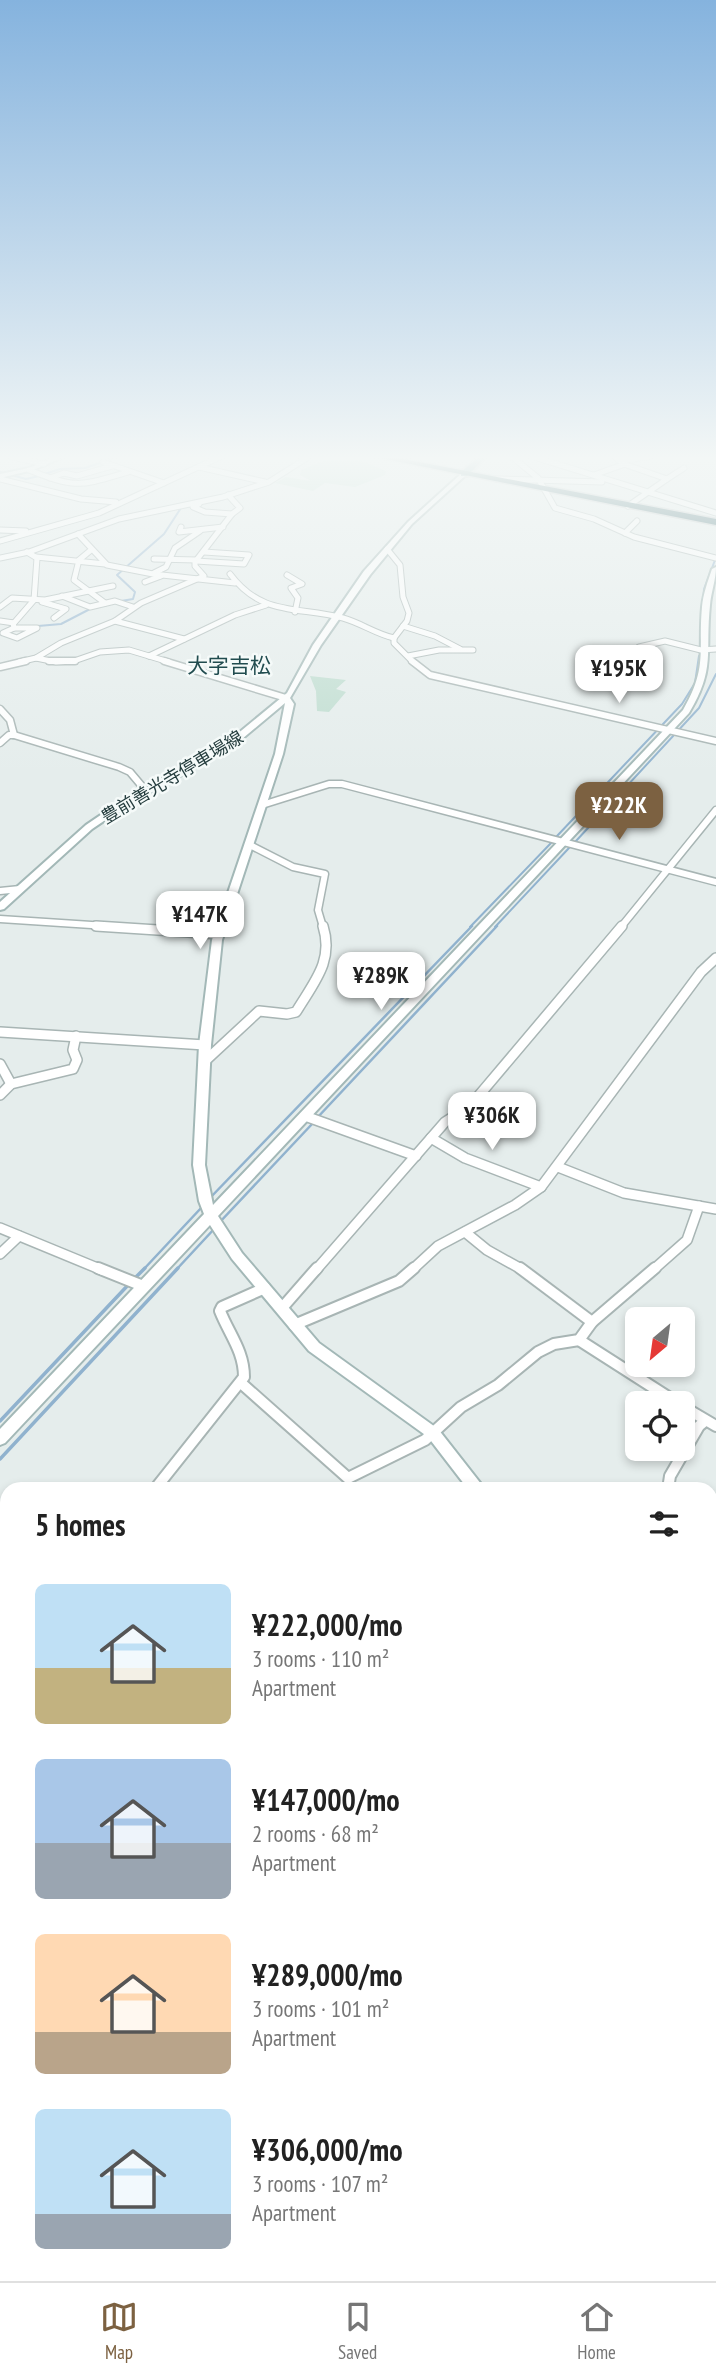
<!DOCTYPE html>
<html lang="en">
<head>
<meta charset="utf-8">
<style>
  :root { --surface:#fff; --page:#f2f2f2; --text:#222; --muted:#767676; --line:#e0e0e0; --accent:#7c6141 }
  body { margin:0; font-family:"PT Sans Narrow","Noto Sans JP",sans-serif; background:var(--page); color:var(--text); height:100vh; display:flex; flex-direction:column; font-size:26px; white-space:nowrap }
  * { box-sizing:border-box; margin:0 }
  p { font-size:23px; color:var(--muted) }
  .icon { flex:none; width:38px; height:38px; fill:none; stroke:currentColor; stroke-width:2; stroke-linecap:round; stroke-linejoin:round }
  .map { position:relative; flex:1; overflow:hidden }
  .sheet { position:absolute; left:0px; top:1482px; width:718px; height:800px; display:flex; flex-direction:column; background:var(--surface); border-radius:21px 21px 0 0; box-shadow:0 4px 10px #0003 }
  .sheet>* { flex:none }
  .needle { width:46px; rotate:209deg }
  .tools { position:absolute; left:625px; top:1307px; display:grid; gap:14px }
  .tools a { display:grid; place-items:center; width:70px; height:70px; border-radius:10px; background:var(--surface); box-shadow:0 4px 10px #0003; font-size:35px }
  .price { position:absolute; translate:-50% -60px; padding:0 16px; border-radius:14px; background:#fff; color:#222; font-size:23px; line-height:46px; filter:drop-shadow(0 2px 4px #0008) }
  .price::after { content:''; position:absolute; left:50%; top:42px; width:21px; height:16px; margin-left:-10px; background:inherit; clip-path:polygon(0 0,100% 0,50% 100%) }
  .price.on { background:var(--accent); color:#fff }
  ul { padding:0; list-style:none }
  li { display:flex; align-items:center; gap:21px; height:175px; padding:0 35px }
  li span { display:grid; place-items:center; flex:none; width:196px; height:140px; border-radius:10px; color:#555 }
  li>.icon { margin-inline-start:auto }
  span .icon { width:84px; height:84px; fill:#fffc; stroke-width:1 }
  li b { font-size:30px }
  h2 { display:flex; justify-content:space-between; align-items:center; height:84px; padding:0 35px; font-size:30px }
  .dock { display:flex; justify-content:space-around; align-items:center; height:98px; border-top:2px solid var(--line); background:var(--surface); font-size:19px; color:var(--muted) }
  .dock a { display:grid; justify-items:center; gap:4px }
  .dock .on { color:var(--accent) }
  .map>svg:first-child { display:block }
</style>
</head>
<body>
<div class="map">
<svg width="716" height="2281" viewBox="0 0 716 2281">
  <rect width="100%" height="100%" fill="#e5edec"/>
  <g fill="#bfddd0">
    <polygon points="323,461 362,461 386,471 385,475 355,487 325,483 313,491 275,483 286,477 311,481 300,475 301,470"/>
    <polygon points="310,676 346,680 336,689 346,692 329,712 317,711 316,691"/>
  </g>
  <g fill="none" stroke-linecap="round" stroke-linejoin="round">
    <g stroke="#90b2ce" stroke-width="2">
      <polyline points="0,472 26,479 39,476"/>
      <polyline points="45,474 60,469 85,468 120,456"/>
      <polyline points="121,601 133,599 135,592 117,575 164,534 181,508"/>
      <polyline points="702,624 704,589 715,560"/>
      <polyline points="38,626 61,624 90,609"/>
      <polyline points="557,836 682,704 695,683 699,656"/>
      <polyline points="576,841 699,708 716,674"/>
      <polyline points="470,927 551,843"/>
      <polyline points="495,927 569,848"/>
    </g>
    <g stroke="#90b2ce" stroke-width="2.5">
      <polyline points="317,1118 497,926"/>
      <polyline points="209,1199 472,926"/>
      <polyline points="219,1223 313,1123"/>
      <polyline points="143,1270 202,1207"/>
      <polyline points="176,1270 215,1228"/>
    </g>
    <g stroke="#90b2ce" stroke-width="3.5">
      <polyline points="135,1278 145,1268"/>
      <polyline points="0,1421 130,1283"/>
      <polyline points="0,1459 178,1268"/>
      <polyline points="0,1515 7,1518"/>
    </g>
    <g stroke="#90b2ce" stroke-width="4.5">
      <polyline points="1,1958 7,1949"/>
      <polyline points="710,2191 716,2176"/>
      <polyline points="678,2281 680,2275"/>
    </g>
    <defs>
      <g id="street-far4">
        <polyline points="9,456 44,464"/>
        <polyline points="511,456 538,478 555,508 594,519 634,537 716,558"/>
        <polyline points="531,456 716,513"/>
        <polyline points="614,456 624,464 667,479 628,506"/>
        <polyline points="620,461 652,456"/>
        <polyline points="103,462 164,483"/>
        <polyline points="199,467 265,482"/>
        <path d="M29,470C77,489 80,486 128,472"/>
        <polyline points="594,475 625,464"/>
        <polyline points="50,478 64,473 77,476 112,466"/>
        <polyline points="0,479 81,499 116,502"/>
        <polyline points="497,479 602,482"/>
        <polyline points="667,479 684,468"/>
        <polyline points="199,504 193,507 205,512 232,514"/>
        <polyline points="181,527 179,532 223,527"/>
        <polyline points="0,530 26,531"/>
        <polyline points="625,533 637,521"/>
        <polyline points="78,534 107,565 153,574 235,583"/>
        <polyline points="0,541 99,513 222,456"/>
        <polyline points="387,549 400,565 403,597 409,613 407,621 394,638"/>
        <polyline points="91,550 79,560 74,580 105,603"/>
        <polyline points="36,557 105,564"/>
        <polyline points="0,558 29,552 119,519 223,497 269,482 310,456"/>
        <polyline points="154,559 197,560"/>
        <polyline points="196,561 244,564 249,555 204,552"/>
        <polyline points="154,573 166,567 175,548 200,531"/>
        <path d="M230,574C262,617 298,606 343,618C361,623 376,634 394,638"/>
        <polyline points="287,575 302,584 291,588 298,598 295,612"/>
        <polyline points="145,582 161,576"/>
        <polyline points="62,596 90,607 115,601 133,607"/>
        <polyline points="42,602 66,609 54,618"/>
        <polyline points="0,607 12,598 45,600 113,586"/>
        <polyline points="0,621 14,623 34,600 37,558 27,552"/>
        <polyline points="115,621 184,639"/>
        <polyline points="13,623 14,628"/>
        <polyline points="403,626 435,636 460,649"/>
        <polygon points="14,628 37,628 17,638 3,633"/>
        <polyline points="394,638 394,643 413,662"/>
        <polyline points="639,647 665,641 701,650 716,649"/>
        <polyline points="149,656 235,615 266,605"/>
        <polyline points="408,656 439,650 473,650"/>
        <polyline points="36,658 56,662 74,661 100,652 129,650 169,662"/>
        <polyline points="19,662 36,658 61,643 115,621 141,603 204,576 195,566 195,562 232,514 240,508 228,495"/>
      </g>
      <g id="street-far3">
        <polyline points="49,661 75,661"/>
        <polyline points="164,661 286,698"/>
        <polyline points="412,661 430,675 716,741"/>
        <polyline points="0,667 26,661"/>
        <polyline points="0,709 10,720 14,735"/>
        <polyline points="0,743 9,735 14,735 119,767 130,772 146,791"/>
        <polyline points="262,805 329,784 342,784 716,882"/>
        <polyline points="248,844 293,867 325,874 318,910 323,927"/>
        <polyline points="0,891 20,889"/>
        <polyline points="0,919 122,927"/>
        <polyline points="621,927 716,810"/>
      </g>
      <g id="street-far2">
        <polyline points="96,926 219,934"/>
        <polyline points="0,1032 205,1045"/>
        <path d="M204,1062L259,1011L287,1014L296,1012C314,982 334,961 323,926"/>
        <polyline points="0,1064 11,1084"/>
        <polyline points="0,1095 11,1084 73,1069 77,1060 73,1050 76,1036"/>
        <polyline points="305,1116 416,1156"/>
        <polyline points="431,1138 465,1158 541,1187"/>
        <polyline points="558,1167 624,1193 716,1209"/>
        <polyline points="0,1228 102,1270"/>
        <polyline points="465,1232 487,1250 523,1270"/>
        <polyline points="0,1254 19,1236"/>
        <polyline points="316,1270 445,1122 470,1106 622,926"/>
        <polyline points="412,1270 438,1246 515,1205 541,1187 701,972 716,958"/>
        <polyline points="653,1270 687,1240 699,1206"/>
      </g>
      <g id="street-far1">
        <polyline points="98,1268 143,1286"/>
        <polyline points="520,1268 592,1322"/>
        <polyline points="282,1308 317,1268"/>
        <polyline points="294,1325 399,1281 414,1268"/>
        <polyline points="579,1340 679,1404"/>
        <polyline points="241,1383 348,1478 425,1440 461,1407 498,1385 538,1352 554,1344 579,1340 592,1322 655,1268"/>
        <polyline points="682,1406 716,1426"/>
        <path d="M155,1489L244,1377C244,1351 229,1334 220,1311L222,1307L265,1288"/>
        <polyline points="668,1489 670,1476 699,1426 705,1421"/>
        <polyline points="710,1635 716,1623"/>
        <polyline points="0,1675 7,1667"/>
      </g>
      <g id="street">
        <polyline points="0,1737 7,1741"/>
        <polyline points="710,2121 716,2123"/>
        <polyline points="36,2281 39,2275"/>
        <polyline points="406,2281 409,2275"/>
      </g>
      <g id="secondary">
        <polygon points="57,456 66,456 33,470 0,478 0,474 29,468"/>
        <path d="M462,473L467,474L412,524L370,575L321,645L290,698L294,704L283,754L222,940L211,1045L205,1165L213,1205L683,710C708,667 698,652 702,607C703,594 708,581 712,569L716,567C716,580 711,592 710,605C705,653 716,668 689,713L218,1216L242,1253L319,1343L438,1429L485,1489H468L428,1437L309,1351L232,1259L210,1225L5,1443L0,1445V1429L204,1214L199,1201L193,1165L199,1045L212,940L275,754L285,703L236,744L120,810L92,829L4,909L0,910V902L86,825L114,806L230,740L287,693L313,645L364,571L408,522Z"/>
        <polygon points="710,1713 716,1715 716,1733 710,1731"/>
        <polygon points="0,1978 7,1981 7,2003 0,2000"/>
        <polygon points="455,2275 484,2275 486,2281 457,2281"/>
      </g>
      <polygon id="primary" points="480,456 487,456 467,476 461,476 461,472"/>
      <polygon id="highway" points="370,456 388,456 716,519 716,525"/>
    </defs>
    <use href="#street-far4" stroke="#a8b5b4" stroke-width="7"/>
    <use href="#street-far3" stroke="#a8b5b4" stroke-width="9"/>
    <use href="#street-far2" stroke="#a8b5b4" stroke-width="12"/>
    <use href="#street-far1" stroke="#a8b5b4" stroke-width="14"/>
    <use href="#street" stroke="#a8b5b4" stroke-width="18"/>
    <use href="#secondary" stroke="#a3b8b7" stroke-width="4"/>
    <use href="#primary" stroke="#c2c9c9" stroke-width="4"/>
    <use href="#highway" stroke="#c2c9c9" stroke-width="3"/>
    <use href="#street-far4" stroke="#fff" stroke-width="5"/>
    <use href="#street-far3" stroke="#fff" stroke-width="6"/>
    <use href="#street-far2" stroke="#fff" stroke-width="9"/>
    <use href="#street-far1" stroke="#fff" stroke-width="10"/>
    <use href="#street" stroke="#fff" stroke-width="14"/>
    <use href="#secondary" fill="#fff" fill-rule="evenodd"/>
    <use href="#primary" fill="#6c9da0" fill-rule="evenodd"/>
    <use href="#highway" fill="#326369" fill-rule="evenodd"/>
  </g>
  <linearGradient id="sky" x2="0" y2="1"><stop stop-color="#85b3de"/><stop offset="0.59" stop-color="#f3f7f6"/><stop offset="1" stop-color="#f3f7f6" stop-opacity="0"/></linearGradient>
  <rect width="716" height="776" fill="url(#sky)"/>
  <g text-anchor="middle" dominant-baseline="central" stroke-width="5" stroke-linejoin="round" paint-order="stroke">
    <g font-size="18" fill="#253d3e" stroke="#f5faf9">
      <text transform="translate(172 777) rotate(-31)">豊前善光寺停車場線</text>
    </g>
    <g font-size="21" fill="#214c4f" stroke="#f5faf9">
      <text x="229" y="665">大字吉松</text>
    </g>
  </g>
</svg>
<div class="tools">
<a><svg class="needle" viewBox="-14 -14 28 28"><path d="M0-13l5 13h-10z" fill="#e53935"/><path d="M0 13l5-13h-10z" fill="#767676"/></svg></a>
<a><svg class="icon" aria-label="locate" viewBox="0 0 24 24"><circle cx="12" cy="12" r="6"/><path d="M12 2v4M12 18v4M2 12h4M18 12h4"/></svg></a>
</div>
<b class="price" style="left:619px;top:705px">¥195K</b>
<b class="price on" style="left:619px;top:842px">¥222K</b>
<b class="price" style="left:200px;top:951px">¥147K</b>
<b class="price" style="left:381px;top:1012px">¥289K</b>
<b class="price" style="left:492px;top:1152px">¥306K</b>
<section class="sheet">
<h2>5 homes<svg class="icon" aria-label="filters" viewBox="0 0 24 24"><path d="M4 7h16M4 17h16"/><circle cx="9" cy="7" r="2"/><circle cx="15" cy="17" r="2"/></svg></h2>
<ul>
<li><span style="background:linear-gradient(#bfe0f5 60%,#c2b280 0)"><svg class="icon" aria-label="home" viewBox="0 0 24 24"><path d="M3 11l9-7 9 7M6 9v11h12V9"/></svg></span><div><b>¥222,000/mo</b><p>3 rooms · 110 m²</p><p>Apartment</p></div></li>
<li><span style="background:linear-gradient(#a9c7e8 60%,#9aa5b1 0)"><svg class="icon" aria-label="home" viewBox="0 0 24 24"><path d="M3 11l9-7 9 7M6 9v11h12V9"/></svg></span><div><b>¥147,000/mo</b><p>2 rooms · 68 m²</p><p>Apartment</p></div></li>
<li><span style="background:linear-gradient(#ffd9b3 70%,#b9a48a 0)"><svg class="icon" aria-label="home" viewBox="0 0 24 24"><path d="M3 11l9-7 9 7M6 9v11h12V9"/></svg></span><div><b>¥289,000/mo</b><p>3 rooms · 101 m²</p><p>Apartment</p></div></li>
<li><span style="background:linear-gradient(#bfe0f5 75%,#9aa5b1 0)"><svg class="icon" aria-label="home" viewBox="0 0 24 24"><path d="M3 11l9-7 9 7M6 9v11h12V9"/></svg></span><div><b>¥306,000/mo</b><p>3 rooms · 107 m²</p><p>Apartment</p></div></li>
</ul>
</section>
</div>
<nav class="dock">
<a class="on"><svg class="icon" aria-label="map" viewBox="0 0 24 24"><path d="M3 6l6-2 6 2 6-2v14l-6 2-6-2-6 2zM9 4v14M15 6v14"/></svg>Map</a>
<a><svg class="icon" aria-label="saved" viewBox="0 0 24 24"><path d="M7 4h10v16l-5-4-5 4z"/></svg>Saved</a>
<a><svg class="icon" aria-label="home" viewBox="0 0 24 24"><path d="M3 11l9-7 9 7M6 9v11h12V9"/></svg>Home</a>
</nav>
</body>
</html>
